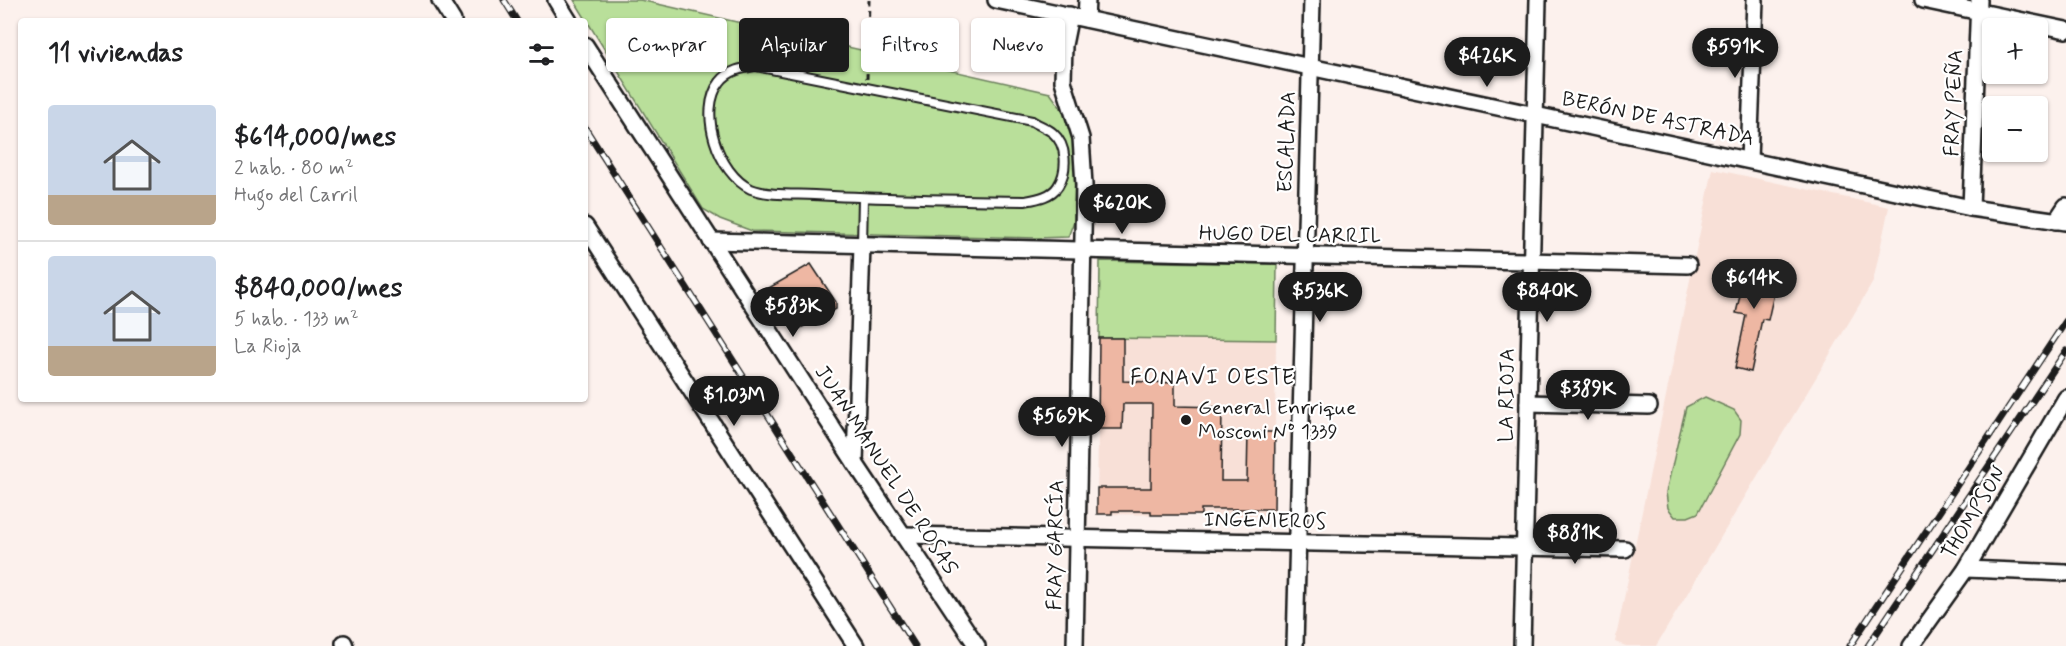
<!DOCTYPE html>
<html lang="es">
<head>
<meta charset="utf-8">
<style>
  :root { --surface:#fff; --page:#f2f2f2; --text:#202124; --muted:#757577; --line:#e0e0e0; --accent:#1c1c1c }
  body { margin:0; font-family:Mynerve,sans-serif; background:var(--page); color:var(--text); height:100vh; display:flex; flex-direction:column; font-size:22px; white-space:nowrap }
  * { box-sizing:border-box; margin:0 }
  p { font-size:20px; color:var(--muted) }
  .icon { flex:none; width:33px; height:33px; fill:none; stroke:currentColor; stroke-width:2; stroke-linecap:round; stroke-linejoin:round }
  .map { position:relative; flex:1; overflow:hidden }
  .drawer { position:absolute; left:18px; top:18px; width:570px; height:384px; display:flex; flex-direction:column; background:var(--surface); border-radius:6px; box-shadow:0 2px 4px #0004 }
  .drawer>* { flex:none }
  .guide { position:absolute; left:606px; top:18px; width:570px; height:54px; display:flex; gap:12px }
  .tools { position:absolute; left:1982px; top:18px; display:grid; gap:12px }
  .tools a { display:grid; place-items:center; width:66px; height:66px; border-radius:6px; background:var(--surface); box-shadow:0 2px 4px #0004; font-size:30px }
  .price { position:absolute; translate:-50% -51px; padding:0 14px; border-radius:21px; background:var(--accent); color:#fff; font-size:20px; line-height:39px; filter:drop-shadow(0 2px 3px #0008) }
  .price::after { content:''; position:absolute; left:50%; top:36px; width:18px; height:14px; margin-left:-9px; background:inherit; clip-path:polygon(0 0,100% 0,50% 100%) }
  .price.active { background:#222; color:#fff }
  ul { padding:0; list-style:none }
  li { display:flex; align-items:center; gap:18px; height:150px; padding:0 30px }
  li+li { border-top:2px solid var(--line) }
  li span { display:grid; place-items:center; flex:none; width:168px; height:120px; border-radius:6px; color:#555 }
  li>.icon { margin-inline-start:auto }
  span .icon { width:72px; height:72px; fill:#fffc; stroke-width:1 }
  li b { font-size:26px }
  h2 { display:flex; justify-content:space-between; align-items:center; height:72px; padding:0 30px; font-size:26px }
  .chip { padding:0 21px; border-radius:6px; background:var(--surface); box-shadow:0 2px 4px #0004; font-size:21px; line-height:54px }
  .chip.active { background:var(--accent); color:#fff }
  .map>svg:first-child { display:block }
</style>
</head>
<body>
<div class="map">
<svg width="2066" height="646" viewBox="0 0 2066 646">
  <rect width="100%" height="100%" fill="#fcf1ed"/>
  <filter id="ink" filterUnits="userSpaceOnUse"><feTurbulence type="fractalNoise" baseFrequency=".0167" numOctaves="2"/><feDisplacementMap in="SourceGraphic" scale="12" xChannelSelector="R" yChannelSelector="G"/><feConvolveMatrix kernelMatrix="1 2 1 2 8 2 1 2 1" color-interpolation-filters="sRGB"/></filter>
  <g filter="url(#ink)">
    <g fill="#f8e0d7">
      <polygon points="1713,169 1889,207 1873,282 1656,646 1626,646 1615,642"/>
      <polygon points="1099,338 1276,340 1274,516 1097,514"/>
    </g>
    <g fill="#b9df9a" stroke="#6a7e5b" stroke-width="1.5">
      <polygon points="574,0 640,0 1050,93 1068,118 1075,148 1074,221 1068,237 1036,238 752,231 720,219 703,209"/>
      <polygon points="1100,261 1277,264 1276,340 1099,338"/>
      <polygon points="1705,397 1734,410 1741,420 1740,434 1698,513 1688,517 1675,517 1668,508 1666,492 1686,407"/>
    </g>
    <g fill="#eeb7a3" stroke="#1c1c1c" stroke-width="1.5">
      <polygon points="811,264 836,302 836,309 795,331 767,289"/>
      <polygon points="1747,265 1779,271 1768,320 1762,319 1751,372 1735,368 1746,315 1736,313"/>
      <polygon points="1099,338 1123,338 1123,381 1175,383 1175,406 1222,407 1221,481 1247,481 1248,432 1275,432 1274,509 1201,509 1201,515 1151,515 1151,511 1112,511 1112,514 1097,514 1097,488 1151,488 1152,404 1123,404 1122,429 1098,429"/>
    </g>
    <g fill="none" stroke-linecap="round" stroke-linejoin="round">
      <defs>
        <g id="service">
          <path d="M756,66L1032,121C1038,125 1047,128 1053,133C1067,145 1068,170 1058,186C1051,197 1036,199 1025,201C955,200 884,199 814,195C795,194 769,196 751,189C718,174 697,111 720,82C729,70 743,68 756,66Z"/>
          <polyline points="862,245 863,198"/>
        </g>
        <g id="minor">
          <polyline points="440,0 453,21"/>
          <polyline points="556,0 569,21"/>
          <polyline points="996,0 1971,208 2066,222"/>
          <polyline points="1923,0 2066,30"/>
          <polyline points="1070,15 1064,45 1063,81 1081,138 1084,185 1075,646"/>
          <polyline points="1086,19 1087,0"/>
          <polyline points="585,45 855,463 977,646"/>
          <polyline points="1749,160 1755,0"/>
          <polyline points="1971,208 1979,0"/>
          <polyline points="2056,221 2066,206"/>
          <polyline points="585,226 856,646"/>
          <polyline points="711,241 1688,265"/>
          <polyline points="1528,403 1649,406"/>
          <polyline points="855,463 862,245"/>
          <polyline points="903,535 1625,549"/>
          <polyline points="1966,569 2066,573"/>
          <polyline points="344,643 345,646"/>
          <polyline points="1295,646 1312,0"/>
          <polyline points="1522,646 1538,0"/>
          <polyline points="1911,646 1966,569 2066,398"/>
        </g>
      </defs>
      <use href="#service" stroke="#1c1c1c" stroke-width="12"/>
      <use href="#minor" stroke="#1c1c1c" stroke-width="20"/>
      <polyline stroke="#1c1c1c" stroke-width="3" stroke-dasharray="6 4.5" stroke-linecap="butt" points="867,79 869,0"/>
      <use href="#service" stroke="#fff" stroke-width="8"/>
      <use href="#minor" stroke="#fff" stroke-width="15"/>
      <defs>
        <g id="rail">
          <polyline points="504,0 517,21"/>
          <polyline points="585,128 915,646"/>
          <polyline points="1850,646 2066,321"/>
          <polyline points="1868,646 2066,351"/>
        </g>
      </defs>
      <use href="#rail" stroke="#1c1c1c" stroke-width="7"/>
      <use href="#rail" stroke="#fff" stroke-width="4.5" stroke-dasharray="14" stroke-linecap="butt"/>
    </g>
  </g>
  <circle fill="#1c1c1c" stroke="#fff" stroke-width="2" cx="1186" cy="420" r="6"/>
  <g text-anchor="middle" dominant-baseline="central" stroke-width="4.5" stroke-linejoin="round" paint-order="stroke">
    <g font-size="21" fill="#1c1c1c" stroke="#fff">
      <text transform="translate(1954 103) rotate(-88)">FRAY PEÑA</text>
      <text transform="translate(1658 119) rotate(12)">BERÓN DE ASTRADA</text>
      <text transform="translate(1287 142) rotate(-88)">ESCALADA</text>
      <text transform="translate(1290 235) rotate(1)">HUGO DEL CARRIL</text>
      <text transform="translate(1507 395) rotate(-89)">LA RIOJA</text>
      <text transform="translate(886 470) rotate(57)">JUAN MANUEL DE ROSAS</text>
      <text transform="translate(1974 513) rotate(-59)">THOMPSON</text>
      <text transform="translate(1265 521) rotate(1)">INGENIEROS</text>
      <text transform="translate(1056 545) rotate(-89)">FRAY GARCÍA</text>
    </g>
    <g font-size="21" fill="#1c1c1c" stroke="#fff" text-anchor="start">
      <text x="1198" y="408">General Enrrique<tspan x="1198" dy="24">Mosconi Nº 1339</tspan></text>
    </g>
    <g font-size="22" letter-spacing="1.5" fill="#1c1c1c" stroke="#fff">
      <text x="1213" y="378">FONAVI OESTE</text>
    </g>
  </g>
</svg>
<div class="tools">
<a>+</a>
<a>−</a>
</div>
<b class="price" style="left:1735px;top:79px">$591K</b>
<b class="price" style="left:1487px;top:88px">$426K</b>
<b class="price" style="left:1122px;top:235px">$620K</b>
<b class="price active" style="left:1754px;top:310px">$614K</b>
<b class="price" style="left:1320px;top:323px">$536K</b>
<b class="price" style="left:1547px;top:323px">$840K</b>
<b class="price" style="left:793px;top:338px">$583K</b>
<b class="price" style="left:1588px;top:421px">$389K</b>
<b class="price" style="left:734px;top:427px">$1.03M</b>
<b class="price" style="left:1062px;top:448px">$569K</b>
<b class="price" style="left:1575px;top:565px">$881K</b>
<div class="guide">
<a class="chip">Comprar</a>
<a class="chip active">Alquilar</a>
<a class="chip">Filtros</a>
<a class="chip">Nuevo</a>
</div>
<section class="drawer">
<h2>11 viviendas<svg class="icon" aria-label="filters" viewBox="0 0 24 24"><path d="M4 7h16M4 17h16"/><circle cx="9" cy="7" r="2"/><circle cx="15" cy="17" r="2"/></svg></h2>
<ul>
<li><span style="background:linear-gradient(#c9d6e8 75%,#b9a48a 0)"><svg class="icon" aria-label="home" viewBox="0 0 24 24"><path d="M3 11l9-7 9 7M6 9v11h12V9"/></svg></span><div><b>$614,000/mes</b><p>2 hab. · 80 m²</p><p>Hugo del Carril</p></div></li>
<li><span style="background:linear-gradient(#c9d6e8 75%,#b9a48a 0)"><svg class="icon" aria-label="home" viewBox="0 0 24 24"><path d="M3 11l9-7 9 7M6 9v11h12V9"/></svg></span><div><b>$840,000/mes</b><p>5 hab. · 133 m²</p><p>La Rioja</p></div></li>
</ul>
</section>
</div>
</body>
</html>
